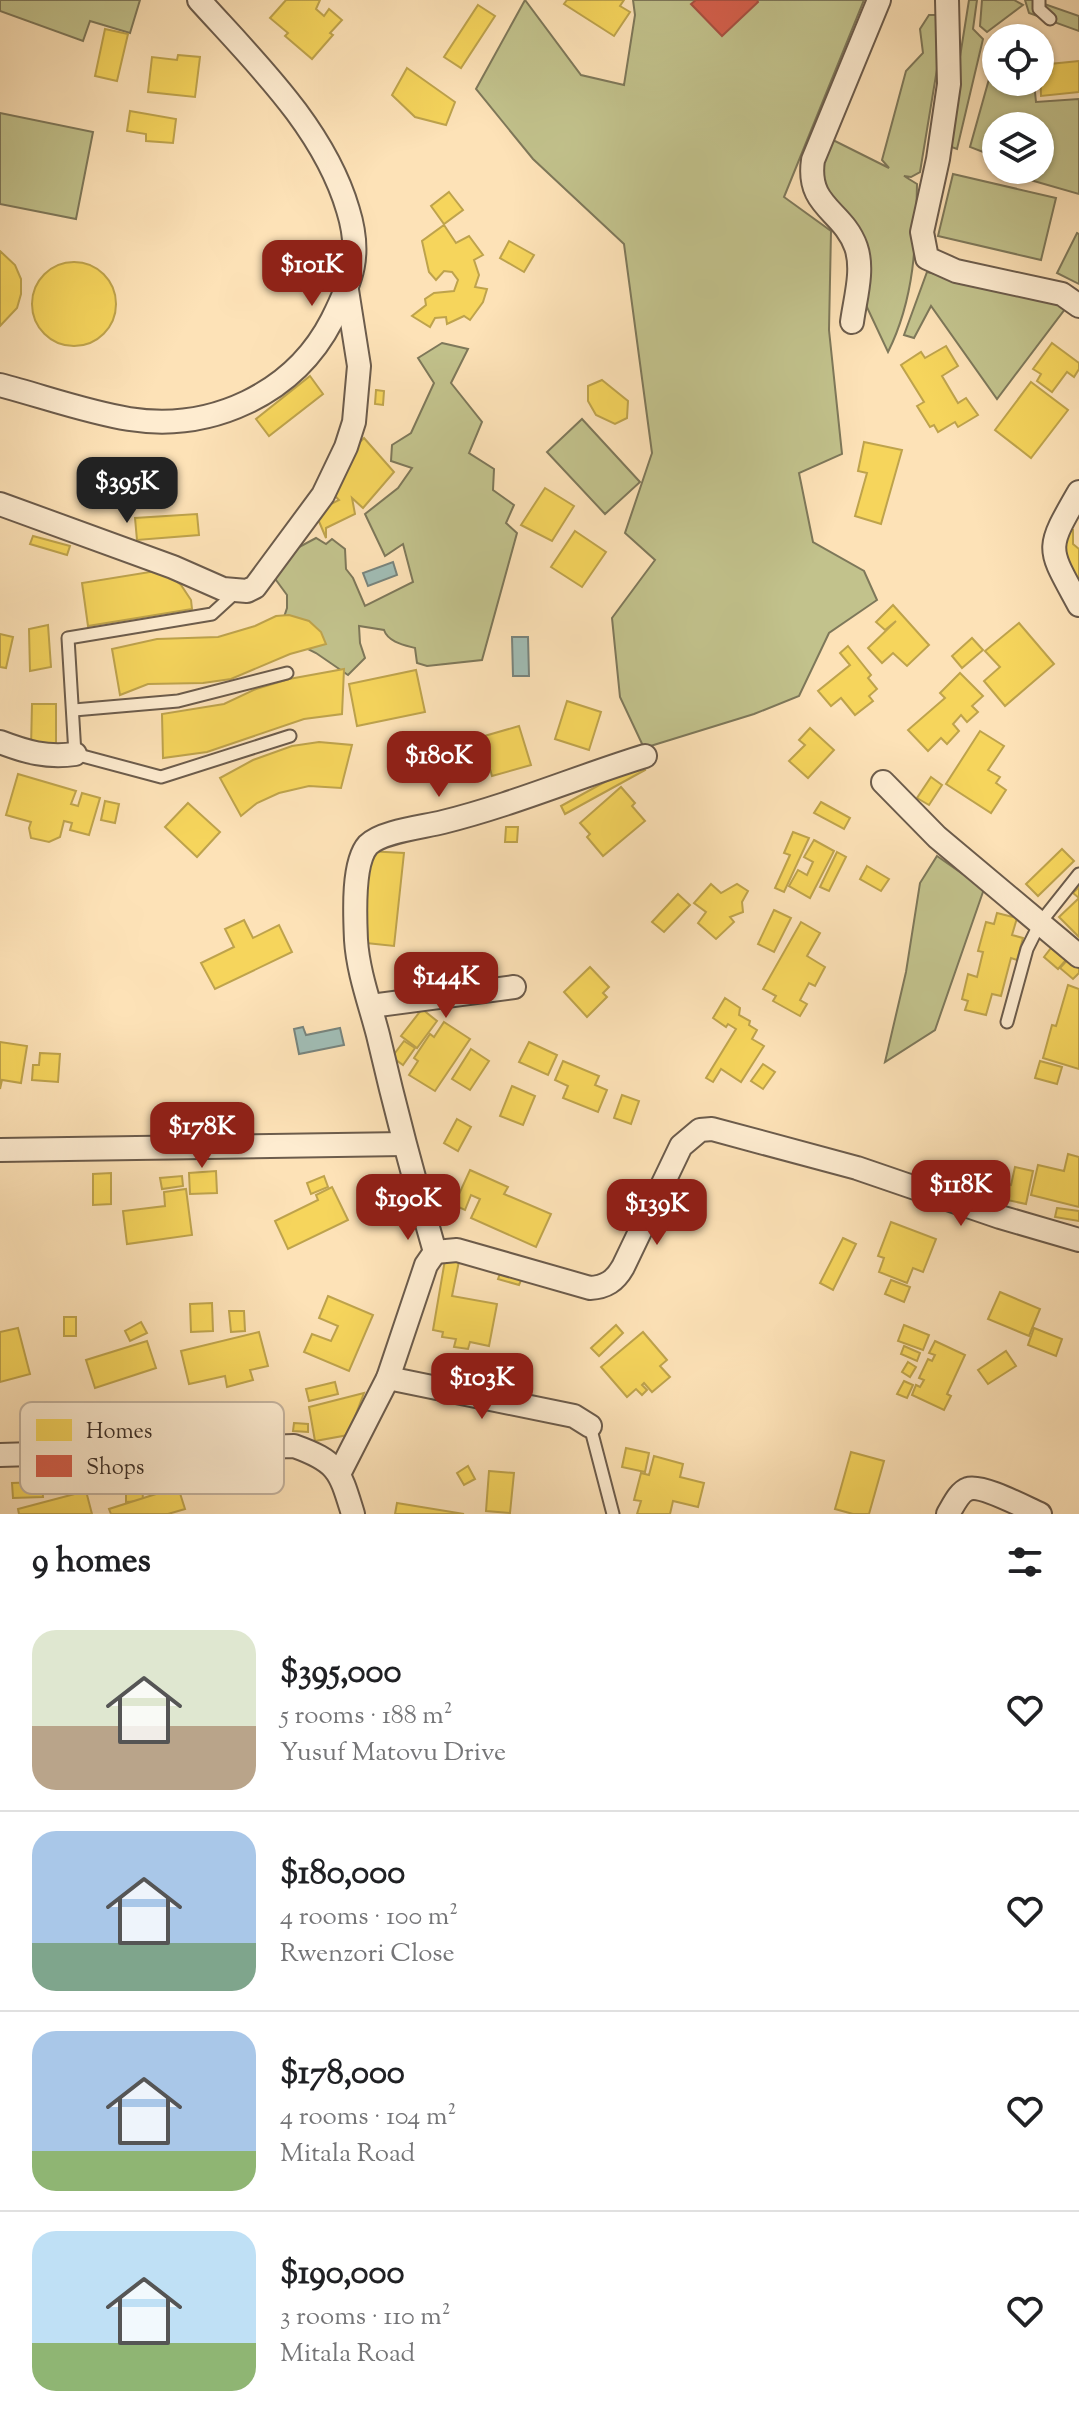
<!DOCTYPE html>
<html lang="en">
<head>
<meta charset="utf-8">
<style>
  :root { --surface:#fff; --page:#f2f2f2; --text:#202124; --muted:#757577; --line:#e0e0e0; --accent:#8f2418 }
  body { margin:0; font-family:"Sorts Mill Goudy",serif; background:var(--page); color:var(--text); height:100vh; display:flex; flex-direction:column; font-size:30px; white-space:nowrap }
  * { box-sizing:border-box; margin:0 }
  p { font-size:26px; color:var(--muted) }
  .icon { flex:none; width:44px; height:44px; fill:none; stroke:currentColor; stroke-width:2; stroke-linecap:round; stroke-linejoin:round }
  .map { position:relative; height:1514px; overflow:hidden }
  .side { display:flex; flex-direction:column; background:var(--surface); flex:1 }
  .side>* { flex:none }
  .controls { position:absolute; left:982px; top:24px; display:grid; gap:16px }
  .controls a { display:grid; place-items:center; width:72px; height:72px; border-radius:50%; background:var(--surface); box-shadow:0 2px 6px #0004; font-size:40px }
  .price { position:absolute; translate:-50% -68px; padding:0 18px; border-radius:16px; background:var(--accent); color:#fff; font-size:26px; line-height:52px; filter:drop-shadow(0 2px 4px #0008) }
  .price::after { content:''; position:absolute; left:50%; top:48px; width:24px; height:18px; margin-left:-12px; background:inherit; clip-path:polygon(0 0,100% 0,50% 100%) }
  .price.active { background:#222; color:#fff }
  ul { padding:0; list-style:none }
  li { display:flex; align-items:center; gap:24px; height:200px; padding:0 32px }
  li+li { border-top:2px solid var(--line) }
  li span { display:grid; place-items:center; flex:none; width:224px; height:160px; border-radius:24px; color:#555 }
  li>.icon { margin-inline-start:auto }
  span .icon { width:96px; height:96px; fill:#fffc; stroke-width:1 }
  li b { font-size:34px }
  h2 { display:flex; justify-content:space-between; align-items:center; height:96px; padding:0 32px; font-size:34px }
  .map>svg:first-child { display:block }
</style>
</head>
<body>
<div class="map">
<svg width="1079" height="1514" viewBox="0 0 1079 1514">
  <rect width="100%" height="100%" fill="#fde2b7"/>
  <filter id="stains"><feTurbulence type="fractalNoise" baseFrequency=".0025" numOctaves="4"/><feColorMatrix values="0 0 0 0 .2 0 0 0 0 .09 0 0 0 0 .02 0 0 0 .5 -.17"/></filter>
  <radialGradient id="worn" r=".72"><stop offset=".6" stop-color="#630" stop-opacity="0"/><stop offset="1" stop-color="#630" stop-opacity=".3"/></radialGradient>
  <g fill="#c2c28c" stroke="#7e785a" stroke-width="2">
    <polygon points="0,0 140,0 130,33 90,21 83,41 0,11"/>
    <polygon points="525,0 581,75 624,85 635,15 633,0 864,0 784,197 831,231 829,330 842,454 799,473 813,542 864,571 877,600 829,633 799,696 754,714 644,748 620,697 612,618 655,560 625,533 652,453 624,244 533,159 476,89"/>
    <polygon points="969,0 977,0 973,29 983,39 957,149 946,145"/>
    <polygon points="982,0 1014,0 1023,5 987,32 980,26"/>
    <polygon points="1025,0 1033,0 1079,16 1079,31 1029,13"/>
    <path d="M929,15H943L941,45L920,172L911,177L904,176L917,184C916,242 915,298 888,352L865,303L864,238L820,179L829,138L889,168L882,160L906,71L923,53L920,29Z"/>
    <polygon points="991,72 996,73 996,82 1034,82 1036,102 1079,99 1079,194 1006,173 1005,170 1040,170 1040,126 996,126 996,157 970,147"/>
    <polygon points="0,113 93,132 76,219 0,204"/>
    <polygon points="953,174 1056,198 1041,260 938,236"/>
    <polygon points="1077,233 1079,234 1079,284 1057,273"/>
    <polygon points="927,272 1068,305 997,399 931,306 914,338 904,335"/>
    <path d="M442,343L468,349L451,383L482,422L469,453L494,469L493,490L514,505L506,523L517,533L482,660L427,666L417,663L415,648C404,645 388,642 384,630L359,626L360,643L365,658L348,675L316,653L286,638L281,626L287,608V595L276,580V566L286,554L316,538L326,544L332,539L345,549L346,569L353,578L365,606L413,582L403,544L385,556L365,514L398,488L412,468L391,461L392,445L411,433L434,383L418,358Z"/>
    <polygon points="582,419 640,482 605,514 547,452"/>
    <polygon points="937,856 984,889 935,1030 885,1062 906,972 920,883"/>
  </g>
  <g fill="#a1bdb5" stroke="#78847d" stroke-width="2">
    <polygon points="393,562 397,575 368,586 363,573"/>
    <polygon points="512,637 528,637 529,676 513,676"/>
    <polygon points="303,1027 306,1035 340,1028 344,1045 299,1054 294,1029"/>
  </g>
  <g fill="#f6d55c" stroke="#bea34c" stroke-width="2">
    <polygon points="286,0 320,0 316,9 324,16 329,9 342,20 330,33 333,35 312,59 285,36 288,33 270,18"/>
    <polygon points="567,0 624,0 620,6 630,12 614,36 564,4"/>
    <polygon points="478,5 495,16 461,68 444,57"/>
    <polygon points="105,29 128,34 117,81 95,76"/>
    <polygon points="178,55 200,57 195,97 148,92 152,57 177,60"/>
    <polygon points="1079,61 1079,92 1041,96 1040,65"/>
    <polygon points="407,68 455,102 446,125 415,117 392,95"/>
    <polygon points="130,111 176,119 173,143 146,141 146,134 127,131"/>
    <polygon points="449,192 463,210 444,224 431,206"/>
    <polygon points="444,225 456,243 469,236 483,255 474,260 479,275 475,287 487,289 483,302 470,320 464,316 447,324 446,317 435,318 430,327 412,316 426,305 425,299 434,293 454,291 458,280 452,272 444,271 436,280 429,272 422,241"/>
    <polygon points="509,241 534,255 524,272 500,258"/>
    <polygon points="0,251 15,265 21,279 21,294 17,308 0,326"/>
    <circle cx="74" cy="304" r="42"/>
    <polygon points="1052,343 1079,363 1079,369 1074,377 1067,372 1052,392 1037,381 1041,374 1033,369"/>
    <polygon points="946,346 958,366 942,376 958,403 966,398 978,415 958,427 955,422 938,432 934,425 930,427 917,406 924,402 901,365 921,352 925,358"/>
    <polygon points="310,376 323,394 269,436 256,419"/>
    <polygon points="602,380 628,401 627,418 615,424 596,415 588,401 588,386"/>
    <polygon points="1031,382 1068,410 1031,458 995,430"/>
    <polygon points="376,390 384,391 383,405 375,404"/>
    <polygon points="364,438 394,472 363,508 352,498 355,514 326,528 326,538 315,512 339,500 327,488 351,462 347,455"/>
    <polygon points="864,442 902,450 881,524 855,516 867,473 858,471"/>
    <polygon points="545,488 574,506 552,541 521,525"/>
    <polygon points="197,514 199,535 137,540 135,518"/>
    <polygon points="1073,530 1073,544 1079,549 1079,581 1060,549 1062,531"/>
    <polygon points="575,531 606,552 582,587 551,567"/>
    <polygon points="33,536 70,546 67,555 30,544"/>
    <polygon points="156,571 170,576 181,585 191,600 192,609 88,626 82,583"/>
    <polygon points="893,605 929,645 907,666 893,653 882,663 868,648 896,621 885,630 876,622"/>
    <polygon points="289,615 309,621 321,632 326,644 290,654 231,679 203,683 148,684 120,695 112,649 157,639 218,637 255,626 276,616"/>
    <polygon points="1019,623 1054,664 1005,706 984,681 1000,667 985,651"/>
    <polygon points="48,625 51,667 30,671 29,629"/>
    <polygon points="0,634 13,637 6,668 0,667"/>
    <polygon points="972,638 983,650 962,668 952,656"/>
    <polygon points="848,646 871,675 868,678 877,689 869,696 873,701 855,715 841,698 831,706 818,691 850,665 840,653"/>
    <polygon points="344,669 342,714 304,719 207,752 163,758 162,714 224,704 256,689 289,679"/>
    <polygon points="416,670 425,712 357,726 349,684"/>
    <polygon points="960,673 983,696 972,706 978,712 967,722 961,715 953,724 959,731 947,744 941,738 928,751 908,730 945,698 940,693"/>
    <polygon points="567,701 601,712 589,750 555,739"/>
    <polygon points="32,704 56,704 56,748 31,748"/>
    <polygon points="519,726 531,765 492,776 481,737"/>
    <polygon points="810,728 834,750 808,778 789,761 805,745 799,740"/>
    <polygon points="980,731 1004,746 988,770 1000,777 996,783 1006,790 991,813 946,784"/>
    <polygon points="319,742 352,745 341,788 309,786 279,793 257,803 241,816 220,778 253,760 292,746"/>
    <polygon points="641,762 645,770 565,814 561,806"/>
    <polygon points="18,774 76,791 71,804 78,806 82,793 100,798 89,835 70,830 72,823 64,821 60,837 49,842 31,838 29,828 31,822 6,815"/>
    <polygon points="931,777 942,785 929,805 917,798"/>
    <polygon points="621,787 635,803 632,806 645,821 603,856 587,837 590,834 580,823"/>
    <polygon points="105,801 119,804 115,823 101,820"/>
    <polygon points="821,802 850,818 844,829 814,813"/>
    <polygon points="188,803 220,832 197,857 165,827"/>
    <polygon points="506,827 518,827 517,842 505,842"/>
    <polygon points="793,832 809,838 784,892 775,888 790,855 784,853"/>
    <polygon points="814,840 834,851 810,898 789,886 798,870 807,875 813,862 804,857"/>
    <polygon points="1062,849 1074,861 1038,896 1026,884"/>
    <polygon points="367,851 404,853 394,946 357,942"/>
    <polygon points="837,852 846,857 829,891 820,887"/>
    <polygon points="867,866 889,879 881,891 860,879"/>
    <polygon points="711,884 721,893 737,884 748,891 742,902 743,912 730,917 734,922 716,939 698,923 706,912 694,903"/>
    <polygon points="1079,887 1079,937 1059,917 1079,898 1073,893"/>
    <polygon points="678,894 690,905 664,932 652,922"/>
    <polygon points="774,910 791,918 774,952 758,944"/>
    <polygon points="997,913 1017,918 1012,935 1023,938 1017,960 1011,958 1001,996 992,994 986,1015 965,1010 968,1001 962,999 968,974 977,977 983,952 978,951 986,922 994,924"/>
    <polygon points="244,920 253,938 279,925 292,952 215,989 201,963 234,947 225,929"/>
    <polygon points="801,922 820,933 807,956 825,967 815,986 809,983 800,1000 807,1004 800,1016 773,1001 776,996 763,989"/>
    <polygon points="1051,948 1066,960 1058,969 1044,957"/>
    <polygon points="1069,958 1079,967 1079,973 1073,979 1060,968"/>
    <polygon points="590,967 609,987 603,993 607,997 587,1017 564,992"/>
    <polygon points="1068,985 1079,989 1079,1069 1043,1058 1052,1025 1056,1026"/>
    <polygon points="725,998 740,1008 739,1015 750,1021 749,1025 757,1030 752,1039 764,1046 741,1082 721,1069 713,1082 706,1078 736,1029 728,1024 726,1027 713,1018"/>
    <polygon points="422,1009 437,1021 417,1048 401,1036"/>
    <polygon points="444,1022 470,1039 435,1091 409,1075 418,1061 414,1058 430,1034 434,1037"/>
    <polygon points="404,1041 415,1048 403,1065 392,1057"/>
    <polygon points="0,1042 27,1046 21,1083 2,1080 0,1089"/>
    <polygon points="529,1042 557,1055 548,1075 519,1062"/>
    <polygon points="471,1049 489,1061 470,1090 452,1079"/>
    <polygon points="40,1053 60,1054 58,1082 32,1080 33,1065 39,1065"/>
    <polygon points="563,1061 599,1076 595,1085 607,1090 598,1112 563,1098 568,1086 555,1080"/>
    <polygon points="1040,1061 1062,1067 1057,1084 1035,1078"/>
    <polygon points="763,1064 775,1072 763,1089 751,1081"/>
    <polygon points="512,1086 535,1096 523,1125 500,1116"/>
    <polygon points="622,1095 639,1101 631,1124 614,1118"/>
    <polygon points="457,1119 471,1127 458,1151 444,1143"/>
    <polygon points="1068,1154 1079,1157 1079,1207 1031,1195 1038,1165 1064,1171"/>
    <polygon points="1015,1167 1033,1171 1026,1204 998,1198 1002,1183 1011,1185"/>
    <polygon points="470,1170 508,1187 504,1194 551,1214 536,1247 471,1218 480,1199 471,1195 465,1210 454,1205"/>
    <polygon points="216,1171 217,1193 190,1194 189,1173"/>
    <polygon points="111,1173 111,1204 93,1205 93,1174"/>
    <polygon points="182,1176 183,1186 162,1189 160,1178"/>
    <polygon points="324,1176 328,1187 311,1194 307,1183"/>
    <polygon points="397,1178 401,1204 387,1206 383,1180"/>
    <polygon points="332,1187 348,1220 288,1249 275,1221 318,1200 316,1195"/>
    <polygon points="186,1189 192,1235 127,1244 123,1211 165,1206 164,1192"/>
    <polygon points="1057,1208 1079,1211 1079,1221 1055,1217"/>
    <polygon points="891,1222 936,1239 923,1272 913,1268 907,1283 879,1272 884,1258 878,1256"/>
    <polygon points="843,1238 856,1244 833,1290 820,1283"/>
    <polygon points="446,1254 460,1256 452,1296 497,1304 489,1346 470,1342 468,1349 454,1347 456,1339 442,1337 443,1332 433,1330"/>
    <polygon points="501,1271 522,1278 519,1285 498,1279"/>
    <polygon points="891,1280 910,1287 904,1302 885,1294"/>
    <polygon points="1000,1292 1040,1309 1029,1336 988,1319"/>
    <polygon points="328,1296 373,1315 349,1371 304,1352 312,1334 331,1341 338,1326 319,1318"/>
    <polygon points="212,1303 213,1331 191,1332 190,1304"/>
    <polygon points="229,1311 244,1311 245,1331 231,1332"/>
    <rect x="64" y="1317" width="12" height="19"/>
    <polygon points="141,1322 147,1333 130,1341 125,1331"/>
    <polygon points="616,1325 623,1333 599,1356 591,1348"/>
    <polygon points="904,1325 929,1335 923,1350 898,1341"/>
    <polygon points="18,1328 30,1374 0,1382 0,1332"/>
    <polygon points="1034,1328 1062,1339 1056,1356 1028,1345"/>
    <polygon points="259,1332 268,1366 250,1370 253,1380 227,1387 225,1376 189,1384 181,1351"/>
    <polygon points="643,1332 667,1360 660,1366 670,1377 652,1392 644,1383 642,1385 647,1390 642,1395 636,1389 627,1397 601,1367"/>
    <polygon points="147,1341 156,1368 95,1388 86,1360"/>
    <polygon points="935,1341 965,1355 947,1394 951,1396 944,1410 912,1395 916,1385 920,1387 924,1380 919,1378 928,1359 932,1361 935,1355 929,1353"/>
    <polygon points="904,1346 920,1353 917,1361 901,1354"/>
    <polygon points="1006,1351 1016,1366 988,1384 978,1370"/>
    <polygon points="908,1362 916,1367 910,1377 902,1372"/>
    <polygon points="904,1381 913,1385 907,1398 897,1394"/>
    <polygon points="335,1382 338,1394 309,1401 306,1389"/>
    <polygon points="364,1393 348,1435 315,1441 309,1407"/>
    <polygon points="294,1423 308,1424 308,1432 293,1431"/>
    <polygon points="626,1448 649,1453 645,1472 622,1467"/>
    <polygon points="851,1452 884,1461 869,1514 853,1514 835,1509"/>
    <polygon points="654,1456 683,1464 680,1477 704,1483 698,1507 673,1501 670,1514 637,1514 641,1501 634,1500 641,1473 649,1475"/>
    <polygon points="468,1466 475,1479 464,1485 457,1473"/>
    <polygon points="117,1470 118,1479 142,1478 143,1501 126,1502 126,1492 104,1493 103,1471"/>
    <polygon points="489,1471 514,1473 510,1513 486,1511"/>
    <polygon points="42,1482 43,1497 13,1498 12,1483"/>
    <polygon points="178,1487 185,1509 168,1514 111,1514 109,1509"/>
    <polygon points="86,1491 92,1514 19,1514 18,1509"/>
    <polygon points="397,1503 464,1514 395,1514"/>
  </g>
  <polygon fill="#d6604d" stroke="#a85142" stroke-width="2" points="696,0 757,0 758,2 722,36 691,4"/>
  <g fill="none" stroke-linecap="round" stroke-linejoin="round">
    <defs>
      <g id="service">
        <polyline points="1039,0 1039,9 1050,19"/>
        <polyline points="236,592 212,614 68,638 75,754 161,777 290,736"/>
        <polyline points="74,710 178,701 287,673"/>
        <polyline points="1007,1022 1027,949 1040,923 1079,874"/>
        <polyline points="590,1426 613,1514"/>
      </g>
      <g id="minor">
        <polyline points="947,0 949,84 938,159 922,232 927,258 956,271 1062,294 1079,306"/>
        <path d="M852,322C855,299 864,270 856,247C843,210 806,207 813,160L879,0"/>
        <path d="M0,385C42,396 86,412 129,419C211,432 294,394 332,320C352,280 362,255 348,210C324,128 255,62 199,0"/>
        <path d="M1079,492C1045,551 1047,546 1079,605"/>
        <polyline points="0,504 173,567 223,589 247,591 255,587 323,495 346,447 354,422 359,366 347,290"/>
        <path d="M0,742C26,752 47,758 75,754"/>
        <polyline points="883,782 937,837 1079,956"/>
        <polyline points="371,1006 514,987"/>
        <polyline points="0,1150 404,1144"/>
        <path d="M435,1252L457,1250L590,1288C606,1287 615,1281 623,1267L681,1146L700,1130L712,1129L857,1168L1000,1217L1079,1240"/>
        <polyline points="388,1378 574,1416 590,1426"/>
        <path d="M0,1455L294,1446C339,1462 340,1472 353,1514"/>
        <path d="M340,1472L388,1378L426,1265L435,1252C414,1180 395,1108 378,1035C370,1004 358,972 356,940C355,916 352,863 368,845C382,831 424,827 443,822C512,805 577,777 645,756"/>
        <path d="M948,1514C953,1506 959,1492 968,1489C981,1484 1026,1508 1040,1514"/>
      </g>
    </defs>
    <use href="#service" stroke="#6c5c4c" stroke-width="15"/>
    <use href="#minor" stroke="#6c5c4c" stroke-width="26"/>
    <use href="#service" stroke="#feecd0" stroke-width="11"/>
    <use href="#minor" stroke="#feecd0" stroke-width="22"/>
  </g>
  <rect x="20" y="1402" width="264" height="92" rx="12" fill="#feecd0" stroke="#c4b39e" stroke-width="2"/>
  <rect x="36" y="1419" width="36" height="22" fill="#f6d55c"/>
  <rect x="36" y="1455" width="36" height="22" fill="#d6604d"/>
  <g font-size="22" fill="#3b2f28">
    <text x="86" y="1438">Homes</text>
    <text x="86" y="1474">Shops</text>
  </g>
  <rect width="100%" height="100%" filter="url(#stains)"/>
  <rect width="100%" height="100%" fill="url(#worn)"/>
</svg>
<div class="controls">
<a><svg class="icon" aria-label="locate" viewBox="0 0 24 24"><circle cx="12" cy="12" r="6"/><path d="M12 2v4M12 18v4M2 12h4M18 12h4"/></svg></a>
<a><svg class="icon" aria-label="layers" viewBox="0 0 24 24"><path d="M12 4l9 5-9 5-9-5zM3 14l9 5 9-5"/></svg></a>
</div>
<b class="price" style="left:312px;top:308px">$101K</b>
<b class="price active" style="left:127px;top:525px">$395K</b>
<b class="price" style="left:439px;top:799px">$180K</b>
<b class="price" style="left:446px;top:1020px">$144K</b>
<b class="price" style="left:202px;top:1170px">$178K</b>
<b class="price" style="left:961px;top:1228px">$118K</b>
<b class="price" style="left:408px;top:1242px">$190K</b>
<b class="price" style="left:657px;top:1247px">$139K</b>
<b class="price" style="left:482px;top:1421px">$103K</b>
</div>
<section class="side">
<h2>9 homes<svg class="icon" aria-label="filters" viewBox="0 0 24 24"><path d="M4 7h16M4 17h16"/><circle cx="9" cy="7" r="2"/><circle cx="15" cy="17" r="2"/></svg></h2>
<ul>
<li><span style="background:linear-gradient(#dfe7d0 60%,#b9a48a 0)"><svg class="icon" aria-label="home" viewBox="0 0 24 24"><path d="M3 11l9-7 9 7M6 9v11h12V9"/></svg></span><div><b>$395,000</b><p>5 rooms · 188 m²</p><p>Yusuf Matovu Drive</p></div><svg class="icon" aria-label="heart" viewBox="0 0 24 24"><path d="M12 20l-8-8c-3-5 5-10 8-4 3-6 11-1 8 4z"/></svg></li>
<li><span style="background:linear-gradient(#a9c7e8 70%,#7fa58c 0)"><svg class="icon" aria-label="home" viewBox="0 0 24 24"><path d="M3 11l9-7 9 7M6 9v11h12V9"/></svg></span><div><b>$180,000</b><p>4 rooms · 100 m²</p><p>Rwenzori Close</p></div><svg class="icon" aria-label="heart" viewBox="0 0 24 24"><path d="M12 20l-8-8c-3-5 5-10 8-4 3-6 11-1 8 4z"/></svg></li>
<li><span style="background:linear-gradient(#a9c7e8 75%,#8fb573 0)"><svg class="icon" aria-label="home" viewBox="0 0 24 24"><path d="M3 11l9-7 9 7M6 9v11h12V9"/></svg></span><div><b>$178,000</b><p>4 rooms · 104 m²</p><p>Mitala Road</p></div><svg class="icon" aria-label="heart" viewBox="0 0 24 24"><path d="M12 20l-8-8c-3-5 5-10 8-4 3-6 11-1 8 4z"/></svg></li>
<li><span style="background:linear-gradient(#bfe0f5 70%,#8fb573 0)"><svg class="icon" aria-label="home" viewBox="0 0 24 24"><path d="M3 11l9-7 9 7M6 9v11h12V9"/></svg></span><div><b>$190,000</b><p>3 rooms · 110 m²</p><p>Mitala Road</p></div><svg class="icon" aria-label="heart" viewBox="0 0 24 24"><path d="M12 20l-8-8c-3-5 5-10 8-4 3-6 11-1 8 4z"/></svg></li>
</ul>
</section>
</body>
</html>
